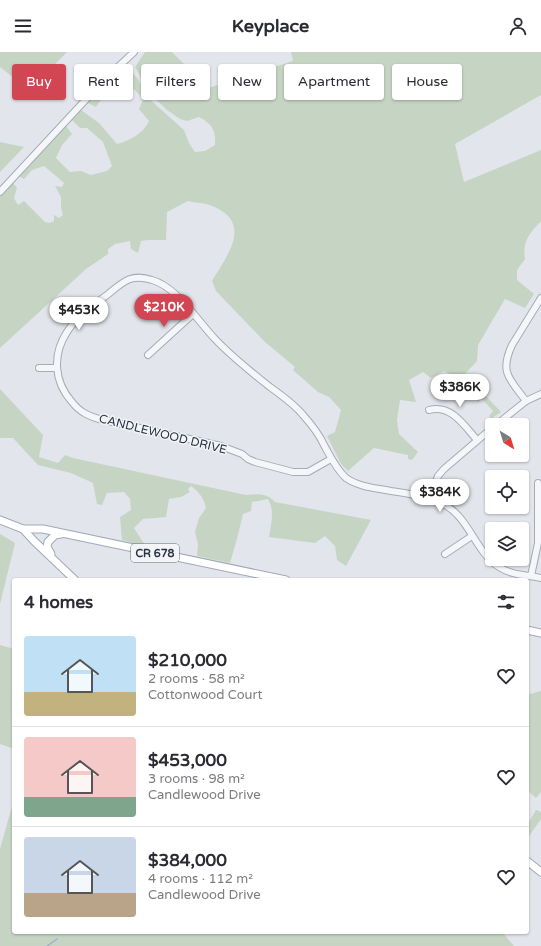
<!DOCTYPE html>
<html lang="en">
<head>
<meta charset="utf-8">
<style>
  :root { --surface:#fff; --page:#f7f7f7; --text:#2b2b33; --muted:#7c7c81; --line:#e1e1e2; --accent:#d24552 }
  body { margin:0; font-family:"Varela Round",sans-serif; background:var(--page); color:var(--text); height:100vh; display:flex; flex-direction:column; font-size:15px; white-space:nowrap }
  * { box-sizing:border-box; margin:0 }
  p { font-size:13px; color:var(--muted) }
  .icon { flex:none; width:22px; height:22px; fill:none; stroke:currentColor; stroke-width:2; stroke-linecap:round; stroke-linejoin:round }
  .map { position:relative; flex:1; overflow:hidden }
  .details { position:absolute; left:12px; top:526px; width:517px; height:356px; display:flex; flex-direction:column; background:var(--surface); border-radius:4px; box-shadow:0 1px 3px #0004 }
  .details>* { flex:none }
  .guide { position:absolute; left:12px; top:12px; width:517px; height:36px; display:flex; gap:8px }
  .needle { width:26px; rotate:142deg }
  .buttons { position:absolute; left:485px; top:366px; display:grid; gap:8px }
  .buttons a { display:grid; place-items:center; width:44px; height:44px; border-radius:4px; background:var(--surface); box-shadow:0 1px 3px #0004; font-size:20px }
  .price { position:absolute; translate:-50% -34px; padding:0 9px; border-radius:14px; background:#fff; color:#222; font-size:13px; line-height:26px; filter:drop-shadow(0 1px 2px #0008) }
  .price::after { content:''; position:absolute; left:50%; top:24px; width:12px; height:9px; margin-left:-6px; background:inherit; clip-path:polygon(0 0,100% 0,50% 100%) }
  .price.active { background:var(--accent); color:#fff }
  ul { padding:0; list-style:none }
  li { display:flex; align-items:center; gap:12px; height:100px; padding:0 12px }
  li+li { border-top:1px solid var(--line) }
  li span { display:grid; place-items:center; flex:none; width:112px; height:80px; border-radius:4px; color:#555 }
  li>.icon { margin-inline-start:auto }
  span .icon { width:48px; height:48px; fill:#fffc; stroke-width:1 }
  li b { font-size:17px }
  h2 { display:flex; justify-content:space-between; align-items:center; height:48px; padding:0 12px; font-size:17px }
  .pill { padding:0 14px; border-radius:4px; background:var(--surface); box-shadow:0 1px 3px #0004; font-size:14px; line-height:36px }
  .pill.active { background:var(--accent); color:#fff }
  header { display:flex; justify-content:space-between; align-items:center; height:52px; padding:0 12px; background:var(--surface); font-size:18px; font-weight:800 }
  .map>svg:first-child { display:block }
</style>
</head>
<body>
<header><svg class="icon" aria-label="menu" viewBox="0 0 24 24"><path d="M4 6h16M4 12h16M4 18h16"/></svg>Keyplace<svg class="icon" aria-label="person" viewBox="0 0 24 24"><circle cx="12" cy="8" r="4"/><path d="M4 21q1-7 8-7t8 7"/></svg></header>
<div class="map">
<svg width="541" height="894" viewBox="0 0 541 894">
  <rect width="100%" height="100%" fill="#e2e5eb"/>
  <g fill="#c6d5c3">
    <polygon points="0,0 67,0 55,12 34,42 0,15"/>
    <path d="M145,0H172L188,16L196,27L199,39L293,9L291,0H541V43L455,92L464,130L541,98V169C530,181 522,189 525,207L517,218V228L534,242L525,256L505,247L478,293L477,309L465,322L501,360L491,367L489,364L493,359L482,347L478,350L465,337H460L457,336L458,326L444,319L431,326L423,320L409,328L416,350L400,348L397,368L399,382L418,400L412,408L408,407V403L374,396L348,419L341,412L327,384L335,380L341,358L329,345L318,340L293,318L295,315L265,290L216,239L212,229C226,205 253,173 215,155C207,151 196,151 188,149L167,160L166,188H148L141,189L138,201L131,197L130,189L115,192L108,197V202L86,217L0,296V145L13,131L17,136L14,146L18,153L24,149L45,170L50,171L54,169V163L59,166L63,163L61,156V145L55,134L62,135L64,131L56,124L44,114L32,118L24,127L19,124L66,74L72,82L62,93L56,106L70,120L81,119L91,123L107,119L112,114L103,90L87,76H80L72,68L81,58L99,71L117,92C129,89 144,81 149,69L139,57L143,48C137,39 130,33 120,28L103,45L96,55L88,51L112,25L130,18L138,27L147,45L184,78L189,91L195,100L205,99L215,93C216,78 212,72 199,65L187,69L180,67L167,58L149,41L135,15Z"/>
    <polygon points="0,90 24,95 0,120"/>
    <path d="M0,337L43,383L39,405L58,411L65,403L73,406L246,443C257,442 267,441 275,450L371,468L346,514L337,508L335,494L325,484L315,491L269,485C271,472 275,459 268,447L252,450L251,459L243,462L238,483L230,511L197,504L198,492L195,480L199,466L206,456C204,446 199,440 191,434L188,437L190,440L181,445L169,447L166,465L143,467L134,476L146,495L122,488L120,465L131,458L130,447L124,440L107,441L102,453L97,452L93,431L71,421L38,413L13,386H0Z"/>
    <polygon points="0,482 15,491 0,552"/>
    <polygon points="0,593 14,597 14,697 0,692"/>
    <polygon points="541,639 541,740 536,746 527,738 527,641 530,642"/>
    <polygon points="14,747 14,880 502,880 514,894 0,894 0,797"/>
    <polygon points="536,758 541,760 541,767 527,787 527,773"/>
  </g>
  <g fill="none" stroke-linecap="round" stroke-linejoin="round">
    <polyline stroke="#9cb0cb" stroke-width="1.5" points="47,894 57,887"/>
    <defs>
      <g id="minor">
        <polyline points="0,140 104,28 134,0"/>
        <polyline points="148,303 193,262"/>
        <polyline points="39,316 56,316"/>
        <path d="M526,349C510,327 499,321 512,293L541,246"/>
        <path d="M429,358C451,352 464,373 477,388"/>
        <polyline points="496,373 526,349 541,342"/>
        <path d="M331,407L308,420H293L255,410L248,407L242,402L221,394L99,367C95,366 90,364 86,362C80,359 76,355 72,350C54,330 52,303 67,280C76,265 93,253 107,243C123,230 131,221 152,228C177,235 197,268 215,287C232,305 251,320 270,335C281,343 294,352 303,363C311,372 319,382 324,393C330,404 336,417 346,426C359,435 376,436 391,439C407,441 426,445 441,451C469,463 474,499 499,515C511,523 527,523 541,526"/>
        <polyline points="430,448 438,424 444,417 492,376"/>
        <polyline points="445,502 472,484"/>
        <polyline points="531,524 538,491 538,431"/>
      </g>
      <g id="major">
        <polyline points="0,468 23,477 34,489 75,528"/>
        <polyline points="23,477 43,477 286,528"/>
        <polyline points="51,502 47,495 48,490 55,483 61,482"/>
        <polyline points="527,578 541,581"/>
        <polyline points="527,809 541,820"/>
      </g>
    </defs>
    <use href="#minor" stroke="#a7abb5" stroke-width="8"/>
    <use href="#major" stroke="#a1a8b7" stroke-width="9"/>
    <use href="#minor" stroke="#f5f6f9" stroke-width="6"/>
    <use href="#major" stroke="#fff" stroke-width="7"/>
  </g>
  <g text-anchor="middle" dominant-baseline="central" stroke-width="3" stroke-linejoin="round" paint-order="stroke">
    <rect fill="#f2f4f8" stroke="#656c79" stroke-width="1" x="131" y="492" width="48" height="18" rx="3"/>
    <g font-size="11" font-weight="bold" fill="#293143">
      <text x="155" y="501">CR 678</text>
    </g>
    <g font-size="12" fill="#293143" stroke="#f2f4f8">
      <text transform="translate(163 382) rotate(14)">CANDLEWOOD DRIVE</text>
    </g>
  </g>
</svg>
<div class="buttons">
<a><svg class="needle" viewBox="-14 -14 28 28"><path d="M0-13l5 13h-10z" fill="#e53935"/><path d="M0 13l5-13h-10z" fill="#7c7c81"/></svg></a>
<a><svg class="icon" aria-label="locate" viewBox="0 0 24 24"><circle cx="12" cy="12" r="6"/><path d="M12 2v4M12 18v4M2 12h4M18 12h4"/></svg></a>
<a><svg class="icon" aria-label="layers" viewBox="0 0 24 24"><path d="M12 4l9 5-9 5-9-5zM3 14l9 5 9-5"/></svg></a>
</div>
<b class="price active" style="left:164px;top:276px">$210K</b>
<b class="price" style="left:79px;top:279px">$453K</b>
<b class="price" style="left:460px;top:356px">$386K</b>
<b class="price" style="left:440px;top:461px">$384K</b>
<div class="guide">
<a class="pill active">Buy</a>
<a class="pill">Rent</a>
<a class="pill">Filters</a>
<a class="pill">New</a>
<a class="pill">Apartment</a>
<a class="pill">House</a>
</div>
<section class="details">
<h2>4 homes<svg class="icon" aria-label="filters" viewBox="0 0 24 24"><path d="M4 7h16M4 17h16"/><circle cx="9" cy="7" r="2"/><circle cx="15" cy="17" r="2"/></svg></h2>
<ul>
<li><span style="background:linear-gradient(#bfe0f5 70%,#c2b280 0)"><svg class="icon" aria-label="home" viewBox="0 0 24 24"><path d="M3 11l9-7 9 7M6 9v11h12V9"/></svg></span><div><b>$210,000</b><p>2 rooms · 58 m²</p><p>Cottonwood Court</p></div><svg class="icon" aria-label="heart" viewBox="0 0 24 24"><path d="M12 20l-8-8c-3-5 5-10 8-4 3-6 11-1 8 4z"/></svg></li>
<li><span style="background:linear-gradient(#f6c9c9 75%,#7fa58c 0)"><svg class="icon" aria-label="home" viewBox="0 0 24 24"><path d="M3 11l9-7 9 7M6 9v11h12V9"/></svg></span><div><b>$453,000</b><p>3 rooms · 98 m²</p><p>Candlewood Drive</p></div><svg class="icon" aria-label="heart" viewBox="0 0 24 24"><path d="M12 20l-8-8c-3-5 5-10 8-4 3-6 11-1 8 4z"/></svg></li>
<li><span style="background:linear-gradient(#c9d6e8 70%,#b9a48a 0)"><svg class="icon" aria-label="home" viewBox="0 0 24 24"><path d="M3 11l9-7 9 7M6 9v11h12V9"/></svg></span><div><b>$384,000</b><p>4 rooms · 112 m²</p><p>Candlewood Drive</p></div><svg class="icon" aria-label="heart" viewBox="0 0 24 24"><path d="M12 20l-8-8c-3-5 5-10 8-4 3-6 11-1 8 4z"/></svg></li>
</ul>
</section>
</div>
</body>
</html>
